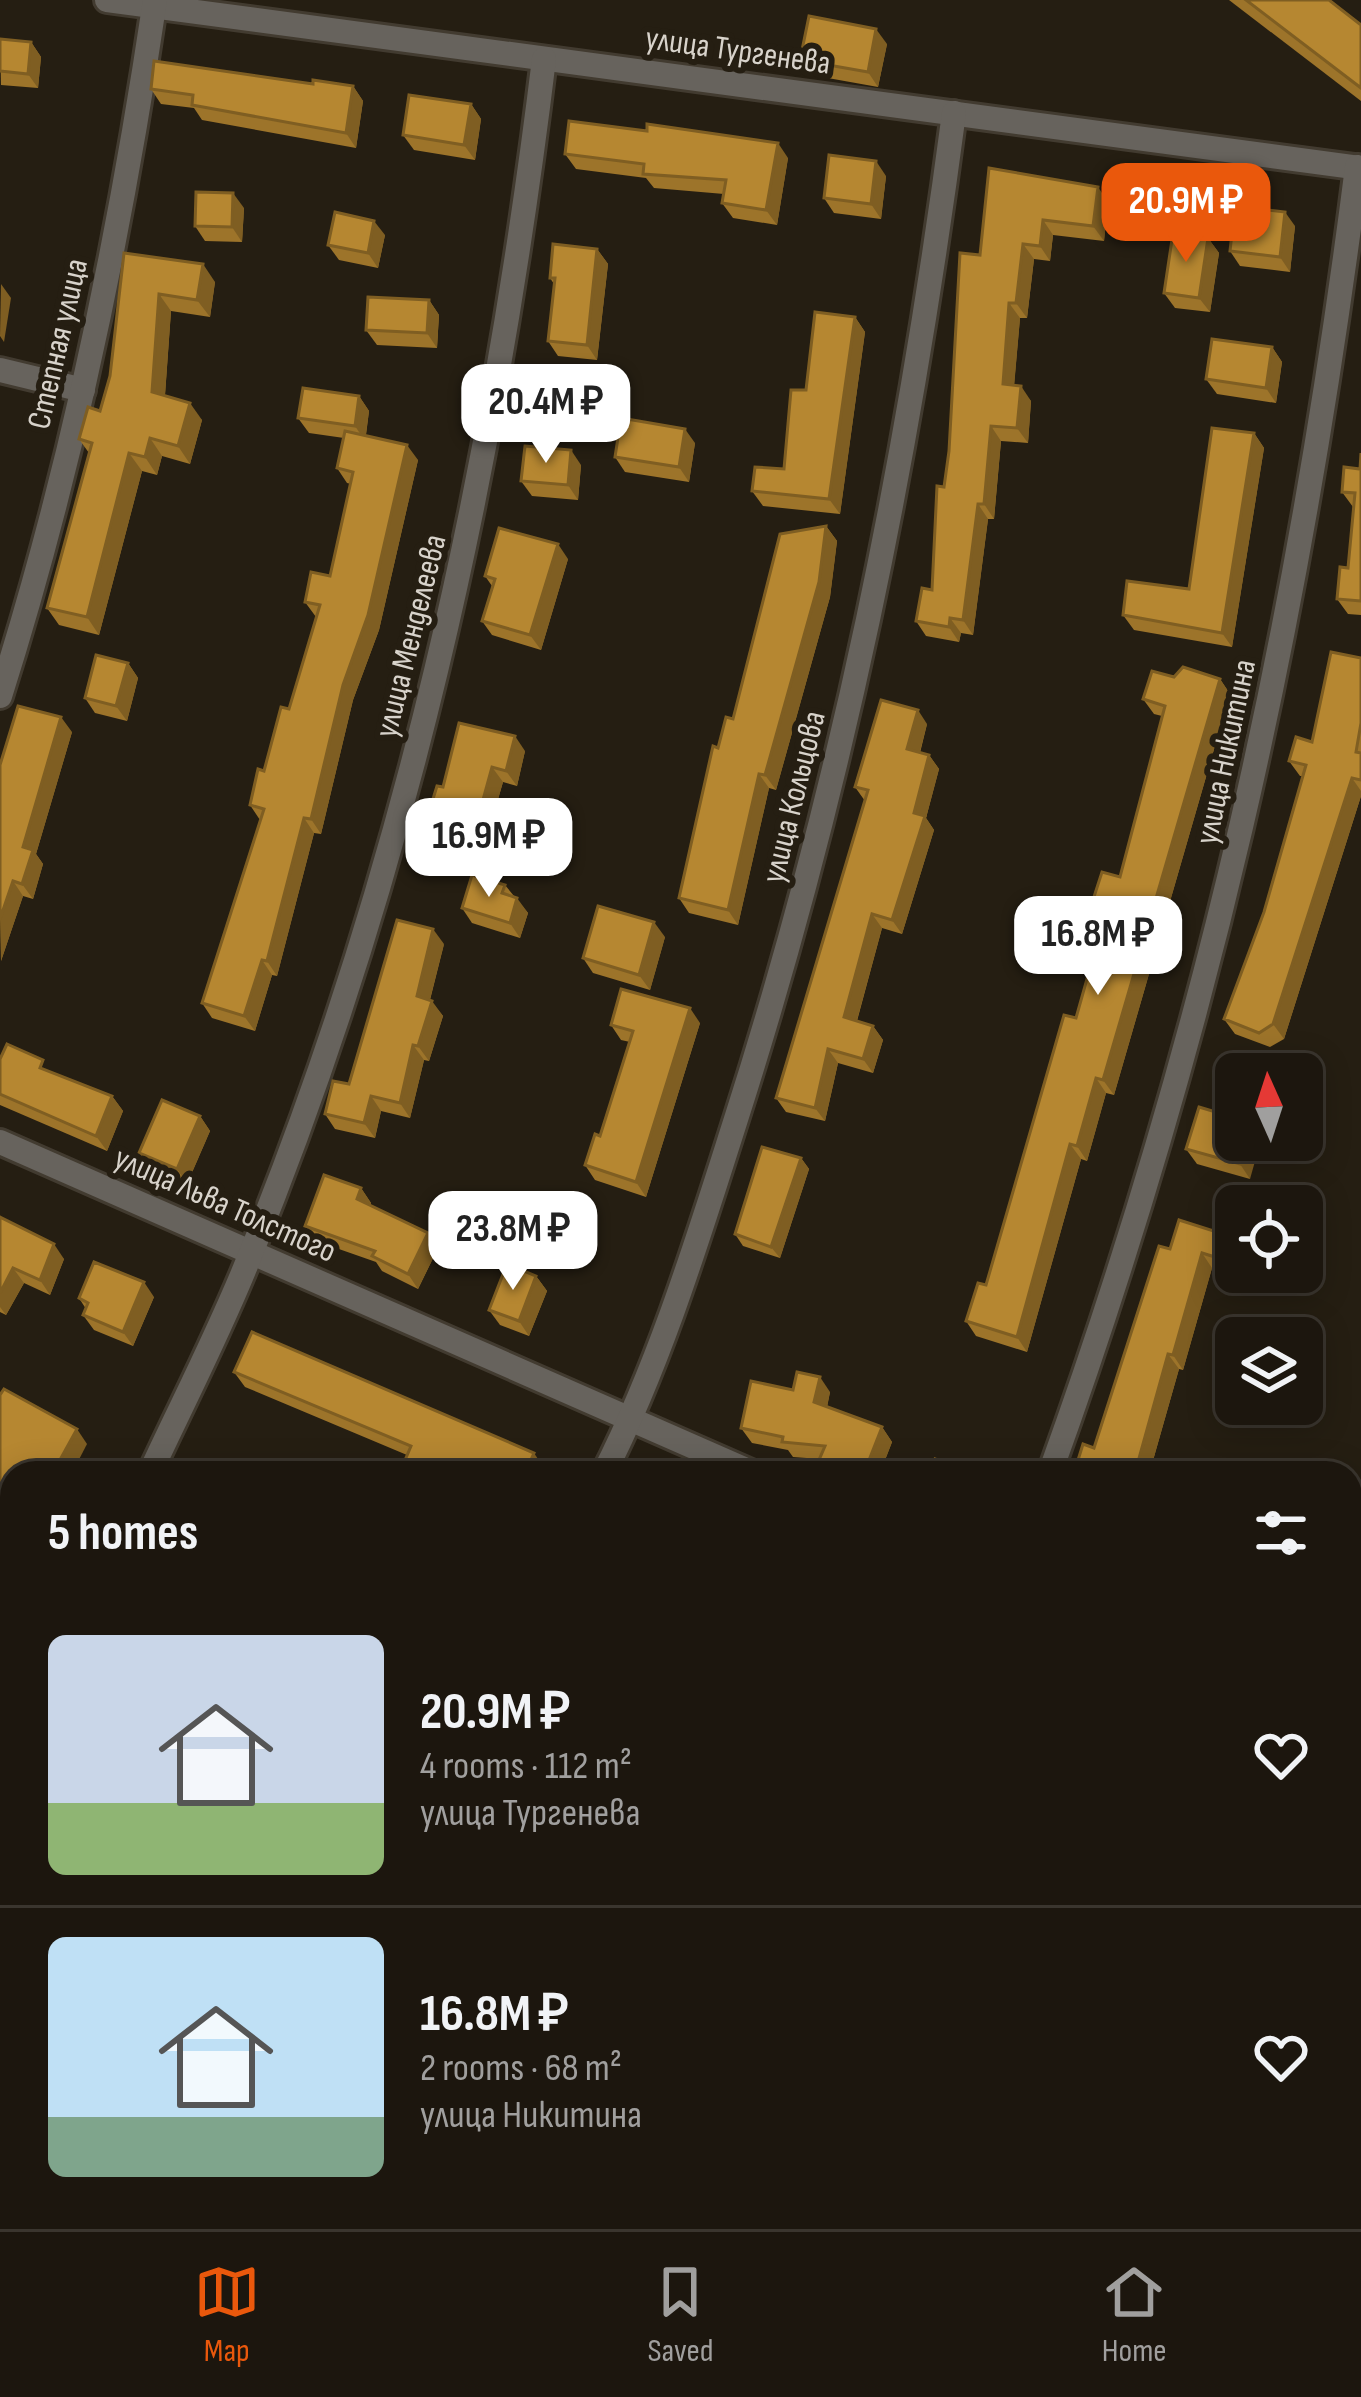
<!DOCTYPE html>
<html lang="en">
<head>
<meta charset="utf-8">
<style>
  :root { --surface:#1c160e; --page:#29231c; --text:#f1f3f6; --muted:#a09f9e; --line:#3a352e; --accent:#ea580c }
  body { margin:0; font-family:"Sofia Sans Condensed",sans-serif; background:var(--page); color:var(--text); height:100vh; display:flex; flex-direction:column; font-size:45px; white-space:nowrap }
  * { box-sizing:border-box; margin:0 }
  p { font-size:39px; color:var(--muted) }
  .icon { flex:none; width:66px; height:66px; fill:none; stroke:currentColor; stroke-width:2; stroke-linecap:round; stroke-linejoin:round }
  .map { position:relative; flex:1; overflow:hidden }
  .panel { position:absolute; left:0px; top:1461px; width:1362px; height:768px; display:flex; flex-direction:column; background:var(--surface); border-radius:36px 36px 0 0; box-shadow:0 6px 30px #0003,0 0 0 3px var(--line) }
  .panel>* { flex:none }
  .needle { width:78px; rotate:357deg }
  .controls { position:absolute; left:1215px; top:1053px; display:grid; gap:24px }
  .controls a { display:grid; place-items:center; width:108px; height:108px; border-radius:18px; background:var(--surface); box-shadow:0 6px 30px #0003,0 0 0 3px var(--line); font-size:60px }
  .price { position:absolute; translate:-50% -102px; padding:0 27px; border-radius:24px; background:#fff; color:#222; font-size:39px; line-height:78px; filter:drop-shadow(0 3px 6px #0008) }
  .price::after { content:''; position:absolute; left:50%; top:72px; width:36px; height:27px; margin-left:-18px; background:inherit; clip-path:polygon(0 0,100% 0,50% 100%) }
  .price.selected { background:var(--accent); color:#fff }
  ul { padding:0; list-style:none }
  li { display:flex; align-items:center; gap:36px; height:300px; padding:0 48px }
  li+li { border-top:3px solid var(--line) }
  li span { display:grid; place-items:center; flex:none; width:336px; height:240px; border-radius:18px; color:#555 }
  li>.icon { margin-inline-start:auto }
  span .icon { width:144px; height:144px; fill:#fffc; stroke-width:1 }
  li b { font-size:51px }
  h2 { display:flex; justify-content:space-between; align-items:center; height:144px; padding:0 48px; font-size:51px }
  .dock { display:flex; justify-content:space-around; align-items:center; height:168px; border-top:3px solid var(--line); background:var(--surface); font-size:33px; color:var(--muted) }
  .dock a { display:grid; justify-items:center; gap:6px }
  .dock .selected { color:var(--accent) }
  .map>svg:first-child { display:block }
</style>
</head>
<body>
<div class="map">
<svg width="1361" height="2229" viewBox="0 0 1361 2229">
  <rect width="100%" height="100%" fill="#251e12"/>
  <g fill="none" stroke-linecap="round" stroke-linejoin="round">
    <defs>
      <g id="minor">
        <polyline points="107,0 1361,168"/>
        <polyline points="0,370 83,390"/>
        <path d="M0,696C72,469 120,236 155,0"/>
        <polyline points="0,1142 753,1473"/>
        <path d="M150,1473C183,1402 220,1331 249,1258C406,873 494,470 544,59"/>
        <path d="M604,1473C661,1361 699,1235 737,1116C842,787 909,455 954,113"/>
        <path d="M1050,1473C1207,1038 1299,625 1357,167"/>
        <polyline points="1350,1736 1361,1741"/>
        <polyline points="0,1746 12,1725"/>
        <polyline points="1350,1837 1361,1814"/>
        <polyline points="169,2229 177,2217"/>
        <polyline points="664,2229 671,2217"/>
        <polyline points="1142,2229 1149,2217"/>
      </g>
    </defs>
    <use href="#minor" stroke="#423b30" stroke-width="30"/>
    <use href="#minor" stroke="#67635d" stroke-width="24"/>
  </g>
  <g fill="#9d742a">
    <polygon points="1229,0 1329,0 1361,25 1361,101"/>
    <polygon points="0,39 31,42 41,57 38,88 1,85"/>
    <polygon points="887,44 878,87 811,75 800,60"/>
    <polygon points="313,84 353,86 363,101 356,148 202,120 194,108 161,104 151,89"/>
    <polygon points="471,104 481,119 475,160 414,150 403,135"/>
    <polygon points="565,154 788,158 777,225 733,218 722,203 724,194 654,188 646,178 576,169"/>
    <polygon points="989,168 1108,202 1104,241 1053,235 1050,261 1034,259 1027,318 1020,318 1014,385 1031,401 1028,443 1001,441 994,519 988,519 973,635 961,633 959,642 926,636 916,621 932,590 944,487 980,255"/>
    <polygon points="886,176 881,219 834,213 824,198"/>
    <polygon points="244,208 242,242 205,241 195,226"/>
    <polygon points="1295,226 1290,272 1240,266 1230,251"/>
    <polygon points="385,235 378,268 339,260 328,245"/>
    <polygon points="1208,238 1219,253 1210,312 1175,308 1164,293"/>
    <polygon points="597,249 608,264 597,360 558,356 548,341 554,284 550,278"/>
    <polygon points="124,253 215,282 210,317 171,311 165,395 202,420 190,464 162,456 157,475 142,471 99,635 59,625 47,608 89,453 79,439 100,411 110,376"/>
    <polygon points="429,300 439,315 437,348 377,345 366,330"/>
    <polygon points="855,317 865,332 840,514 763,506 752,491 784,469 806,390"/>
    <polygon points="1272,347 1282,362 1276,403 1217,394 1206,379"/>
    <polygon points="359,396 369,411 366,435 418,460 379,630 353,700 321,834 314,833 277,976 272,975 255,1031 212,1018 202,1003 260,820 250,805 289,709 316,617 305,602 330,576 351,484 347,483 337,468 344,438 309,433 298,418"/>
    <polygon points="1254,433 1264,448 1232,647 1134,630 1123,615 1189,589"/>
    <polygon points="695,443 689,482 625,472 615,457"/>
    <polygon points="1361,453 1361,615 1348,614 1337,599 1348,568 1353,507 1342,492 1360,469"/>
    <polygon points="581,465 578,500 532,496 521,481"/>
    <polygon points="826,526 837,541 830,597 776,790 769,788 738,925 689,913 679,898 718,748"/>
    <polygon points="568,559 541,650 492,635 482,621 492,586 485,576"/>
    <polygon points="1361,658 1361,796 1284,1039 1270,1047 1235,1034 1224,1019 1264,912 1303,776 1300,776 1289,761 1312,742"/>
    <polygon points="128,663 138,678 127,721 95,713 85,698"/>
    <polygon points="1174,677 1220,679 1230,694 1114,1095 1106,1093 1087,1161 1081,1159 1027,1352 976,1336 966,1321 986,1285 1076,1018 1104,919 1092,903 1120,877 1162,716 1154,714 1143,699"/>
    <polygon points="927,724 920,753 929,755 939,769 926,818 934,830 902,934 882,928 857,1021 873,1026 883,1040 873,1073 838,1063 825,1121 786,1112 776,1098 865,801 855,787"/>
    <polygon points="72,732 36,854 43,864 33,899 23,896 1,961 0,765"/>
    <polygon points="525,751 517,786 503,782 485,844 439,830 428,815 443,787"/>
    <polygon points="505,885 528,913 520,938 472,923 462,908"/>
    <polygon points="665,937 650,990 593,973 583,958"/>
    <polygon points="444,944 430,1000 443,1016 429,1061 424,1060 410,1118 381,1111 375,1138 335,1129 325,1114 349,1084"/>
    <polygon points="700,1023 646,1197 595,1180 585,1165 600,1136 630,1042 621,1040 611,1025"/>
    <polygon points="0,1059 112,1096 123,1111 107,1151 0,1105"/>
    <polygon points="200,1116 210,1131 187,1184 150,1168 139,1153"/>
    <polygon points="1236,1118 1250,1179 1197,1164 1186,1149"/>
    <polygon points="801,1158 809,1169 780,1258 743,1246 735,1234"/>
    <polygon points="361,1188 371,1203 370,1206 438,1248 418,1289 382,1271 376,1262 316,1241 305,1226"/>
    <polygon points="0,1217 64,1259 50,1295 24,1283 6,1315 0,1312"/>
    <polygon points="1236,1238 1236,1272 1243,1272 1241,1277 1212,1268 1183,1370 1179,1369 1150,1471 1151,1473 1074,1473 1094,1448 1170,1249"/>
    <polygon points="536,1276 547,1291 529,1336 500,1325 489,1310"/>
    <polygon points="154,1297 133,1346 94,1330 83,1315 86,1309 79,1298"/>
    <polygon points="234,1372 544,1468 542,1473 400,1473 407,1455 245,1387"/>
    <polygon points="793,1390 830,1392 827,1407 882,1427 892,1442 880,1473 829,1473 820,1459 793,1457 788,1450 752,1443 741,1428"/>
    <polygon points="1350,1518 1361,1602 1350,1598"/>
  </g>
  <g fill="#7f5e22">
    <polygon points="876,29 887,44 878,87 868,72"/>
    <polygon points="31,42 41,57 38,88 28,74"/>
    <polygon points="353,86 363,101 356,148 346,133"/>
    <polygon points="471,104 481,119 475,160 464,145"/>
    <polygon points="778,143 788,158 777,225 766,210"/>
    <polygon points="876,161 886,176 881,219 871,204"/>
    <polygon points="1098,187 1108,202 1104,241 1093,226"/>
    <polygon points="233,193 244,208 242,242 232,227"/>
    <polygon points="1285,212 1295,226 1290,272 1280,257"/>
    <polygon points="1043,220 1053,235 1050,261 1040,246"/>
    <polygon points="374,221 385,235 378,268 368,253"/>
    <polygon points="1208,238 1219,253 1210,312 1199,298"/>
    <polygon points="1023,244 1034,259 1027,318 1016,303"/>
    <polygon points="597,249 608,264 597,360 587,345"/>
    <polygon points="203,264 215,282 210,317 197,300"/>
    <polygon points="1,284 11,298 4,342 0,336"/>
    <polygon points="159,294 171,311 164,409 152,392"/>
    <polygon points="429,300 439,315 437,348 427,333"/>
    <polygon points="1009,303 1020,318 1013,399 1003,384"/>
    <polygon points="855,317 865,332 840,514 829,499"/>
    <polygon points="1272,347 1282,362 1276,403 1266,388"/>
    <polygon points="1021,386 1031,401 1028,443 1017,428"/>
    <polygon points="359,396 369,411 365,441 355,426"/>
    <polygon points="190,403 202,420 190,464 178,446"/>
    <polygon points="991,426 1001,441 994,519 984,504"/>
    <polygon points="685,429 695,443 689,482 679,467"/>
    <polygon points="1254,433 1264,448 1232,647 1222,633"/>
    <polygon points="150,438 162,456 157,475 145,457"/>
    <polygon points="407,445 418,460 379,630 353,700 321,834 311,819 343,685"/>
    <polygon points="571,450 581,465 578,500 568,485"/>
    <polygon points="129,453 142,471 99,635 87,617"/>
    <polygon points="978,504 988,519 973,635 963,620"/>
    <polygon points="826,526 837,541 830,597 776,790 765,775"/>
    <polygon points="558,544 568,559 541,650 530,635"/>
    <polygon points="950,618 961,633 959,642 949,627"/>
    <polygon points="128,663 138,678 127,721 116,706"/>
    <polygon points="1220,679 1230,694 1114,1095 1103,1080"/>
    <polygon points="918,710 927,724 917,763 907,749"/>
    <polygon points="61,717 72,732 36,854 43,864 33,899 22,884 23,847"/>
    <polygon points="515,736 525,751 517,786 506,771"/>
    <polygon points="929,755 939,769 926,818 934,830 902,934 892,920 914,813"/>
    <polygon points="492,767 503,782 485,844 475,829"/>
    <polygon points="759,774 769,788 738,925 728,910"/>
    <polygon points="1352,778 1361,791 1361,796 1284,1039 1273,1024"/>
    <polygon points="304,818 314,833 277,976 267,961"/>
    <polygon points="13,881 23,896 1,961 0,919"/>
    <polygon points="517,898 528,913 520,938 510,923"/>
    <polygon points="872,914 882,928 854,1031 844,1017"/>
    <polygon points="654,922 665,937 650,990 639,975"/>
    <polygon points="433,929 444,944 427,1011 417,996"/>
    <polygon points="262,960 272,975 255,1031 244,1016"/>
    <polygon points="432,1001 443,1016 429,1061 418,1046"/>
    <polygon points="690,1008 700,1023 646,1197 636,1182"/>
    <polygon points="873,1026 883,1040 873,1073 863,1059"/>
    <polygon points="413,1045 424,1060 410,1118 400,1103"/>
    <polygon points="828,1049 838,1063 825,1121 815,1108"/>
    <polygon points="1096,1078 1106,1093 1087,1161 1077,1146"/>
    <polygon points="112,1096 123,1111 107,1151 96,1136"/>
    <polygon points="371,1096 381,1111 375,1138 364,1123"/>
    <polygon points="200,1116 210,1131 187,1184 177,1169"/>
    <polygon points="1247,1140 1261,1140 1250,1179 1240,1164"/>
    <polygon points="1070,1144 1081,1159 1027,1352 1017,1337"/>
    <polygon points="801,1158 809,1169 780,1258 771,1247"/>
    <polygon points="361,1188 371,1203 367,1214 357,1199"/>
    <polygon points="428,1233 438,1248 418,1289 408,1274"/>
    <polygon points="54,1244 64,1259 50,1295 40,1280"/>
    <polygon points="1202,1253 1212,1268 1183,1370 1173,1355"/>
    <polygon points="13,1268 24,1283 6,1315 0,1307 0,1293"/>
    <polygon points="536,1276 547,1291 529,1336 519,1321"/>
    <polygon points="144,1282 154,1297 133,1346 123,1332"/>
    <polygon points="1168,1354 1179,1369 1150,1471 1151,1473 1142,1473 1138,1462"/>
    <polygon points="820,1377 830,1392 825,1417 814,1402"/>
    <polygon points="882,1427 892,1442 880,1473 864,1473"/>
    <polygon points="77,1429 87,1444 72,1473 58,1473 55,1469"/>
    <polygon points="534,1453 544,1468 542,1473 525,1473"/>
    <polygon points="12,1544 12,1582 8,1591 0,1580 0,1570"/>
    <polygon points="1361,1560 1361,1602 1350,1587"/>
    <polygon points="1352,1627 1361,1639 1361,1647 1350,1678 1350,1633"/>
    <polygon points="12,1925 12,1955 0,1973 0,1943"/>
    <polygon points="1360,1989 1361,2021 1350,2042 1350,2007"/>
    <polygon points="281,2217 302,2217 293,2229 272,2229"/>
    <polygon points="590,2217 609,2217 602,2229 583,2229"/>
    <polygon points="754,2217 773,2217 766,2229 747,2229"/>
    <polygon points="1066,2217 1069,2217 1077,2229 1058,2229"/>
    <polygon points="1241,2217 1259,2217 1253,2229 1235,2229"/>
  </g>
  <g fill="#b68731" stroke="#7f5e22" stroke-width="3">
    <polygon points="1246,0 1329,0 1361,25 1361,88"/>
    <polygon points="809,16 876,29 868,72 800,60"/>
    <polygon points="0,39 31,42 28,74 0,71"/>
    <polygon points="154,61 313,84 313,80 353,86 346,133 192,105 193,95 151,89"/>
    <polygon points="409,95 471,104 464,145 403,135"/>
    <polygon points="569,121 647,131 647,124 778,143 766,210 722,203 726,180 643,174 644,164 565,154"/>
    <polygon points="829,155 876,161 871,204 824,198"/>
    <polygon points="989,168 1098,187 1093,226 1043,220 1040,246 1023,244 1016,303 1009,303 1003,384 1021,386 1017,428 991,426 984,504 978,504 963,620 950,618 949,627 916,621 922,588 932,590 937,486 944,487 949,451 960,253 980,255"/>
    <polygon points="196,192 233,193 232,227 195,226"/>
    <polygon points="1235,206 1285,212 1280,257 1230,251"/>
    <polygon points="335,212 374,221 368,253 328,245"/>
    <polygon points="1173,233 1208,238 1199,298 1164,293"/>
    <polygon points="553,244 597,249 587,345 548,341 555,278 550,278"/>
    <polygon points="124,253 203,264 197,300 159,294 152,392 190,403 178,446 150,438 145,457 129,453 87,617 47,608 92,443 79,439 88,407 100,411 110,376"/>
    <polygon points="368,297 429,300 427,333 366,330"/>
    <polygon points="815,312 855,317 829,499 752,491 755,467 784,469 791,390 806,390"/>
    <polygon points="1212,339 1272,347 1266,388 1206,379"/>
    <polygon points="303,388 359,396 355,426 298,418"/>
    <polygon points="621,418 685,429 679,467 615,457"/>
    <polygon points="1212,428 1254,433 1222,633 1123,615 1127,581 1189,589"/>
    <polygon points="345,431 407,445 368,615 343,685 311,819 304,818 267,961 262,960 244,1016 202,1003 264,809 250,805 258,769 264,771 281,707 289,709 320,605 305,602 311,572 330,576 353,472 337,468"/>
    <polygon points="525,446 571,450 568,485 521,481"/>
    <polygon points="1361,453 1361,601 1337,599 1340,567 1348,568 1355,493 1342,492 1344,467 1360,469"/>
    <polygon points="826,526 819,582 765,775 759,774 728,910 679,898 713,746 718,748 726,717 733,719 780,534"/>
    <polygon points="499,528 558,544 530,635 482,621 495,579 485,576"/>
    <polygon points="1331,652 1361,658 1361,723 1356,752 1361,753 1361,780 1352,778 1273,1024 1259,1033 1224,1019 1264,912 1306,765 1289,761 1296,737 1312,742"/>
    <polygon points="96,655 128,663 116,706 85,698"/>
    <polygon points="1183,667 1220,679 1103,1080 1096,1078 1077,1146 1070,1144 1017,1337 966,1321 978,1283 986,1285 1064,1015 1076,1018 1107,908 1092,903 1102,872 1120,877 1165,706 1143,699 1152,671 1174,677"/>
    <polygon points="881,700 918,710 907,749 929,755 914,813 925,816 892,920 872,914 844,1017 873,1026 863,1059 828,1049 815,1108 776,1098 868,790 855,787"/>
    <polygon points="18,706 61,717 23,847 33,850 22,884 13,881 0,919 0,765"/>
    <polygon points="459,723 515,736 506,771 492,767 475,829 428,815 437,786 443,787"/>
    <polygon points="472,875 505,885 502,893 517,898 510,923 462,908"/>
    <polygon points="598,906 654,922 639,975 583,958"/>
    <polygon points="397,920 433,929 417,996 432,1001 418,1046 413,1045 400,1103 371,1096 364,1123 325,1114 333,1081 349,1084"/>
    <polygon points="621,989 690,1008 636,1182 585,1165 595,1134 600,1136 633,1031 611,1025"/>
    <polygon points="7,1044 43,1060 40,1068 112,1096 96,1136 0,1094 0,1059"/>
    <polygon points="162,1100 200,1116 177,1169 139,1153"/>
    <polygon points="1199,1107 1236,1118 1236,1140 1247,1140 1240,1164 1186,1149"/>
    <polygon points="762,1147 801,1158 771,1247 735,1234"/>
    <polygon points="324,1175 361,1188 357,1199 428,1233 408,1274 372,1256 375,1251 305,1226"/>
    <polygon points="1249,1197 1275,1206 1246,1206"/>
    <polygon points="0,1217 54,1244 40,1280 13,1268 0,1293"/>
    <polygon points="1179,1220 1236,1238 1236,1246 1231,1262 1202,1253 1173,1355 1168,1354 1138,1462 1145,1464 1142,1473 1074,1473 1083,1444 1094,1448 1159,1246 1170,1249"/>
    <polygon points="94,1262 144,1282 123,1332 83,1315 88,1303 79,1298"/>
    <polygon points="507,1264 536,1276 519,1321 489,1310"/>
    <polygon points="252,1332 534,1453 525,1473 473,1473 452,1464 448,1473 400,1472 411,1446 234,1372"/>
    <polygon points="797,1372 820,1377 814,1402 882,1427 864,1473 854,1473 819,1460 825,1446 782,1442 783,1437 741,1428 751,1381 793,1390"/>
    <polygon points="4,1389 77,1429 55,1469 49,1466 45,1473 12,1473 12,1544 0,1570 0,1395"/>
    <polygon points="935,1459 973,1473 929,1473"/>
    <polygon points="181,1460 210,1473 175,1473"/>
    <polygon points="1350,1518 1361,1522 1361,1560 1350,1587"/>
    <polygon points="12,1791 12,1925 0,1943 0,1810"/>
    <polygon points="1350,1948 1361,1953 1361,1989 1360,1989 1350,2007"/>
    <polygon points="220,2217 281,2217 272,2229 213,2229"/>
    <polygon points="514,2217 590,2217 583,2229 508,2229"/>
    <polygon points="711,2217 754,2217 747,2229 704,2229"/>
    <polygon points="972,2217 1066,2217 1058,2229 964,2229"/>
    <polygon points="1189,2217 1241,2217 1235,2229 1183,2229"/>
  </g>
  <g text-anchor="middle" dominant-baseline="central" stroke-width="12" stroke-linejoin="round" paint-order="stroke">
    <g font-size="33" fill="#d8d3cb" stroke="#251e12">
      <text transform="translate(738 51) rotate(8)">улица Тургенева</text>
      <text transform="translate(58 344) rotate(-77)">Степная улица</text>
      <text transform="translate(411 636) rotate(-76)">улица Менделеева</text>
      <text transform="translate(1226 752) rotate(-78)">улица Никитина</text>
      <text transform="translate(794 797) rotate(-76)">улица Кольцова</text>
      <text transform="translate(225 1205) rotate(24)">улица Льва Толстого</text>
    </g>
  </g>
</svg>
<div class="controls">
<a><svg class="needle" viewBox="-14 -14 28 28"><path d="M0-13l5 13h-10z" fill="#e53935"/><path d="M0 13l5-13h-10z" fill="#a09f9e"/></svg></a>
<a><svg class="icon" aria-label="locate" viewBox="0 0 24 24"><circle cx="12" cy="12" r="6"/><path d="M12 2v4M12 18v4M2 12h4M18 12h4"/></svg></a>
<a><svg class="icon" aria-label="layers" viewBox="0 0 24 24"><path d="M12 4l9 5-9 5-9-5zM3 14l9 5 9-5"/></svg></a>
</div>
<b class="price selected" style="left:1186px;top:265px">20.9M ₽</b>
<b class="price" style="left:546px;top:466px">20.4M ₽</b>
<b class="price" style="left:489px;top:900px">16.9M ₽</b>
<b class="price" style="left:1098px;top:998px">16.8M ₽</b>
<b class="price" style="left:513px;top:1293px">23.8M ₽</b>
<section class="panel">
<h2>5 homes<svg class="icon" aria-label="filters" viewBox="0 0 24 24"><path d="M4 7h16M4 17h16"/><circle cx="9" cy="7" r="2"/><circle cx="15" cy="17" r="2"/></svg></h2>
<ul>
<li><span style="background:linear-gradient(#c9d6e8 70%,#8fb573 0)"><svg class="icon" aria-label="home" viewBox="0 0 24 24"><path d="M3 11l9-7 9 7M6 9v11h12V9"/></svg></span><div><b>20.9M ₽</b><p>4 rooms · 112 m²</p><p>улица Тургенева</p></div><svg class="icon" aria-label="heart" viewBox="0 0 24 24"><path d="M12 20l-8-8c-3-5 5-10 8-4 3-6 11-1 8 4z"/></svg></li>
<li><span style="background:linear-gradient(#bfe0f5 75%,#7fa58c 0)"><svg class="icon" aria-label="home" viewBox="0 0 24 24"><path d="M3 11l9-7 9 7M6 9v11h12V9"/></svg></span><div><b>16.8M ₽</b><p>2 rooms · 68 m²</p><p>улица Никитина</p></div><svg class="icon" aria-label="heart" viewBox="0 0 24 24"><path d="M12 20l-8-8c-3-5 5-10 8-4 3-6 11-1 8 4z"/></svg></li>
</ul>
</section>
</div>
<nav class="dock">
<a class="selected"><svg class="icon" aria-label="map" viewBox="0 0 24 24"><path d="M3 6l6-2 6 2 6-2v14l-6 2-6-2-6 2zM9 4v14M15 6v14"/></svg>Map</a>
<a><svg class="icon" aria-label="saved" viewBox="0 0 24 24"><path d="M7 4h10v16l-5-4-5 4z"/></svg>Saved</a>
<a><svg class="icon" aria-label="home" viewBox="0 0 24 24"><path d="M3 11l9-7 9 7M6 9v11h12V9"/></svg>Home</a>
</nav>
</body>
</html>
